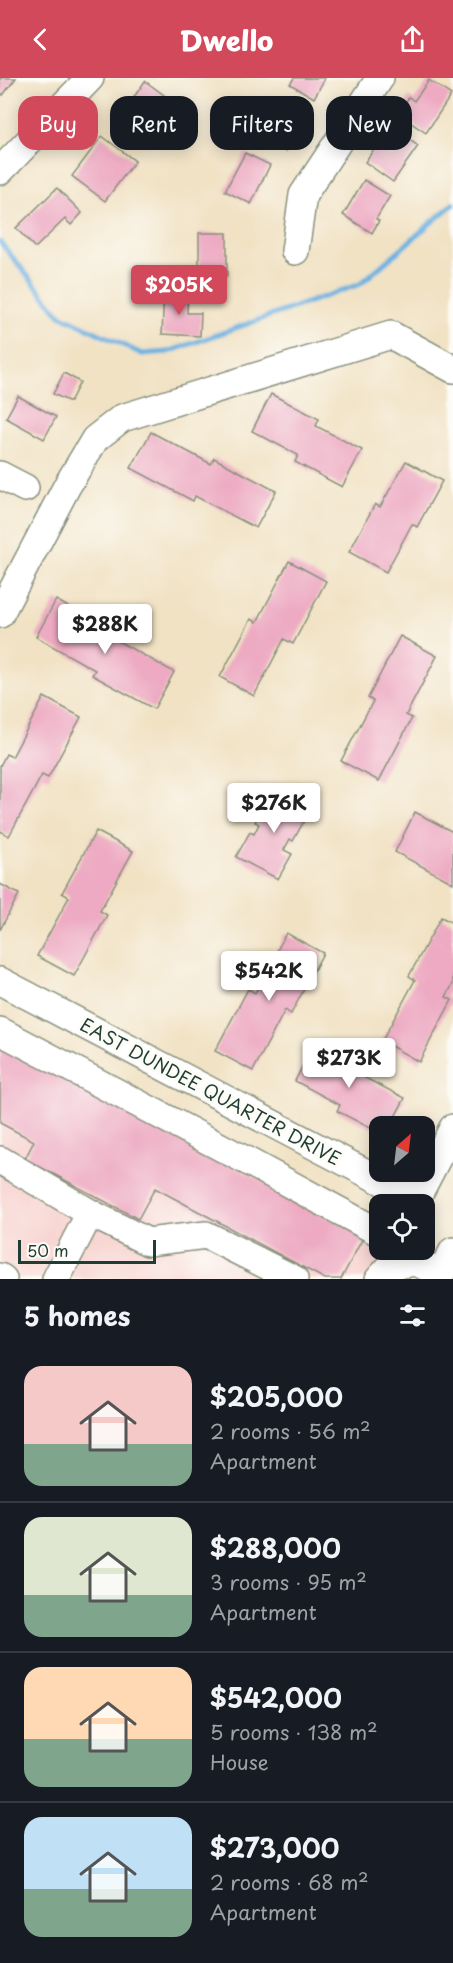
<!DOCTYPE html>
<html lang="en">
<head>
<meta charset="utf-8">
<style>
  :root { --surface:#171b24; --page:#20242c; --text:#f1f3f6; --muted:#9ea1a6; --line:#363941; --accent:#d1495b }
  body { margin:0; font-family:"Playpen Sans",sans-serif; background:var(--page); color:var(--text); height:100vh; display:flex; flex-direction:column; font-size:22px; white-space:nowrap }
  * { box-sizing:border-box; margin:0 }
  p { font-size:20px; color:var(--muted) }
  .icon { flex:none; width:33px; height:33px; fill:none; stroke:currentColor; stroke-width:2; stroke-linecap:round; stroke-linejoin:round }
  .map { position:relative; height:1201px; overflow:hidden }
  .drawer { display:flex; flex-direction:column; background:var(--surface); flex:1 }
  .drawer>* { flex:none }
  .hud { position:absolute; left:18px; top:18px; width:417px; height:54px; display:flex; gap:12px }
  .needle { width:39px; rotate:28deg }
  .tools { position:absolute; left:369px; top:1038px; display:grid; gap:12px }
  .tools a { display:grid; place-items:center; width:66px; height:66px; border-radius:12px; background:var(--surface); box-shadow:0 3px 15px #0003; font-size:30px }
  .scale { position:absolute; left:18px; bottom:15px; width:138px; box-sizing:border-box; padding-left:6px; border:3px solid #1f3d34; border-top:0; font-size:16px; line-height:21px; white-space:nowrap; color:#1f3d34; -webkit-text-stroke:4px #fdfcf7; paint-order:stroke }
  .price { position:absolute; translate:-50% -51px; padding:0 14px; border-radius:6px; background:#fff; color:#222; font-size:20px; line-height:39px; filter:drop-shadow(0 2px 3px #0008) }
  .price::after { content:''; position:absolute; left:50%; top:36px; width:18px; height:14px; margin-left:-9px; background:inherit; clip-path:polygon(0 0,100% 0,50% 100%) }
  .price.selected { background:var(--accent); color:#fff }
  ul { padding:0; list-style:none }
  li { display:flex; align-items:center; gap:18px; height:150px; padding:0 24px }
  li+li { border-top:2px solid var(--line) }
  li span { display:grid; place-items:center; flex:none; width:168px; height:120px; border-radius:18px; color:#555 }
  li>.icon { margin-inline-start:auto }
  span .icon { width:72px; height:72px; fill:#fffc; stroke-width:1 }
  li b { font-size:26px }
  h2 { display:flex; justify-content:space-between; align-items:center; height:72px; padding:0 24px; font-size:26px }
  .tag { padding:0 21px; border-radius:18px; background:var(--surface); box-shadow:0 3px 15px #0003; font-size:21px; line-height:54px }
  .tag.selected { background:var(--accent); color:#fff }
  header { display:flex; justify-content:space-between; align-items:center; height:78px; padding:0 24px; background:var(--accent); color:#fff; font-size:27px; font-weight:800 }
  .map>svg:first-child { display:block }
</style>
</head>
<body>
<header><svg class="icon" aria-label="back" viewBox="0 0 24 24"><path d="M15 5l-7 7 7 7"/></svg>Dwello<svg class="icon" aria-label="share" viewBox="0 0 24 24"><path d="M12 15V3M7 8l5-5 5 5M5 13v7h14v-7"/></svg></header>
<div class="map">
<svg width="453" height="1201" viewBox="0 0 453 1201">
  <rect width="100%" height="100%" fill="#fdfcf7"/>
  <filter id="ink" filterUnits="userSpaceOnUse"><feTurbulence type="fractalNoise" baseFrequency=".0167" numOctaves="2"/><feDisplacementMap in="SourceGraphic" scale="12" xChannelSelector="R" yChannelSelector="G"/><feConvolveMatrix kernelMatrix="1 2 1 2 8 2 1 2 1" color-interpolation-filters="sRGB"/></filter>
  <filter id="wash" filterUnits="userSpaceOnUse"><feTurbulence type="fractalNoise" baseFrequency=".008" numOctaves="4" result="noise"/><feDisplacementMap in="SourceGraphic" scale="24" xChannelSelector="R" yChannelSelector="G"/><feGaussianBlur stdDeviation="1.35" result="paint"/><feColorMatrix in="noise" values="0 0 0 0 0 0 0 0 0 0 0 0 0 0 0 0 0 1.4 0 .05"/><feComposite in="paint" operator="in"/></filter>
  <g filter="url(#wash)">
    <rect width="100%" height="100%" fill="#f1e2c4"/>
    <polygon fill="#f7d0cd" points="0,942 379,1142 380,1172 424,1172 425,1166 450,1179 438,1201 0,1201"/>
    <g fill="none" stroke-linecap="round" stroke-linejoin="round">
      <polyline stroke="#6ab1e1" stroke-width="5" points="0,164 60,237 142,276 168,274 360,206 453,126"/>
    </g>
    <g id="blocks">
      <g fill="#edaac2">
        <polygon points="0,0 16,0 3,17 0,14"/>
        <polygon points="294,0 325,0 314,20 290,6"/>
        <polygon points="429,2 451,17 426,55 398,36 409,19 414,23"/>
        <polygon points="145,3 180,29 152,68 131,53 148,29 134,19"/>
        <polygon points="282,22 306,36 286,73 261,60"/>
        <polygon points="390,48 418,68 393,104 365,84"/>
        <polygon points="102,58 135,83 105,123 72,98"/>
        <polygon points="245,75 270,87 251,126 225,113"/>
        <polygon points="364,102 390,118 376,141 379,143 372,155 343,137"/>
        <polygon points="57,110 82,135 71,147 65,141 35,170 16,150"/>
        <rect x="199" y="155" width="28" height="43"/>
        <polygon points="164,213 188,214 187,235 201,235 200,258 162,256"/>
        <polygon points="64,295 80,304 70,324 53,316"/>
        <polygon points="271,316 319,341 316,348 362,372 342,409 295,384 298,377 252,353"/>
        <polygon points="18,318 56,339 44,361 6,340"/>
        <polygon points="151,354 211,386 214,380 276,413 256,450 195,418 193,423 131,390"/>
        <polygon points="406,383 442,403 417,449 412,446 386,494 349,474 375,426 380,429"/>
        <polygon points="289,483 326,503 293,566 284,561 254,618 220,599 251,541 257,544"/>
        <polygon points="56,522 116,556 114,561 174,594 154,631 92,597 95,592 36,559"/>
        <polygon points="400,558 437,578 406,637 412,640 379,703 341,683 373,623 368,620"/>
        <polygon points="44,619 81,639 48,700 42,697 9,758 0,753 0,688 6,676 12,679"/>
        <polygon points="273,711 310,732 293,763 290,761 284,772 292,776 278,801 236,779 250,754 254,756 259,746 255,744"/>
        <polygon points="415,734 453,754 453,805 395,774"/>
        <polygon points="96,753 133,773 100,833 107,837 74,898 37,878 69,819 62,815"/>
        <polygon points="0,806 19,816 0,852"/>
        <polygon points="441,839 453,845 453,906 446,919 452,922 419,984 382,963 415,902 409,898"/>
        <polygon points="286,855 323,875 291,936 285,932 253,993 215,973 248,911 255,915"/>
        <polygon points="0,963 364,1158 341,1201 325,1201 155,1110 138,1141 25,1081 34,1063 0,1045"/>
        <polygon points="314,966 360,990 357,996 405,1020 390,1048 380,1048 380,1055 337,1033 340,1027 295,1003"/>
      </g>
    </g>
  </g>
  <g filter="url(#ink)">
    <use href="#blocks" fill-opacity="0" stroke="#88907c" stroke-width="1.5"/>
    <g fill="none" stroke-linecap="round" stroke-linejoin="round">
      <defs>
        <g id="minor">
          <polyline points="0,93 90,0"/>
          <polyline points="295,173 303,117 380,0"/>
          <polyline points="0,397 25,410"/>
          <polyline points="0,536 67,408 95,361 122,340 391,257 453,291"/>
          <polyline points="0,903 416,1121 453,1050"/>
          <polyline points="0,953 249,1084 380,1155"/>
          <polyline points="0,1082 90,1135"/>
          <polyline points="0,1199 3,1201"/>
          <polyline points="56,1201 90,1135 148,1164 206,1157 294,1201"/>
          <polyline points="379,1201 391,1188 416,1184 441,1196"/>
          <polyline points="438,1201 453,1173"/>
        </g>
      </defs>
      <use href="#minor" stroke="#88907c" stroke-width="30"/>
      <use href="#minor" stroke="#fff" stroke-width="27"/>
    </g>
  </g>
  <g text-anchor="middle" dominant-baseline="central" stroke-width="6" stroke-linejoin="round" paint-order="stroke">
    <g font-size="18" fill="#1f3d34" stroke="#fdfcf7">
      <text transform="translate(211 1013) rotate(28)">EAST DUNDEE QUARTER DRIVE</text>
    </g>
  </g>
</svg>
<div class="tools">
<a><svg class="needle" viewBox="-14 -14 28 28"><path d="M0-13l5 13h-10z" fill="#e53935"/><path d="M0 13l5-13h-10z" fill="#9ea1a6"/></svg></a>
<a><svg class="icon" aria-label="locate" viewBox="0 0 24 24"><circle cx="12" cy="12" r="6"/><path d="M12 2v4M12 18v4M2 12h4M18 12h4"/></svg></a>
</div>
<div class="scale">50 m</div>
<b class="price selected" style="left:179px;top:238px">$205K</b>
<b class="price" style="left:105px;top:577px">$288K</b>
<b class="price" style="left:274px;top:756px">$276K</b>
<b class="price" style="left:269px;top:924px">$542K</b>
<b class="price" style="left:349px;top:1011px">$273K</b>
<div class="hud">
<a class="tag selected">Buy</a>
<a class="tag">Rent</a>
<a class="tag">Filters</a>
<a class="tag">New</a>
</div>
</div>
<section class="drawer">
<h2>5 homes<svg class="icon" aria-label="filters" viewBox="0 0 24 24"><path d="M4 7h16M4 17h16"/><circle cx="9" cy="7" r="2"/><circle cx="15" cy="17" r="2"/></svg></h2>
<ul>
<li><span style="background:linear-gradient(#f6c9c9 65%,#7fa58c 0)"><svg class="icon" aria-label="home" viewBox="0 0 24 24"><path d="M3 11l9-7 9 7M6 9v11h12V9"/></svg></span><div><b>$205,000</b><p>2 rooms · 56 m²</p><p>Apartment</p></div></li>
<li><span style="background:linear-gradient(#dfe7d0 65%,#7fa58c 0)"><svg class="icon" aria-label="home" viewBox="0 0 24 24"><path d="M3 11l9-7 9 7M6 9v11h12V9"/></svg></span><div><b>$288,000</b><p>3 rooms · 95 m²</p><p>Apartment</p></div></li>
<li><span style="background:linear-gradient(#ffd9b3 60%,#7fa58c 0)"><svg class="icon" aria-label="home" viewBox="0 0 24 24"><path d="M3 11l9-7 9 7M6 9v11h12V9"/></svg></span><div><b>$542,000</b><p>5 rooms · 138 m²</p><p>House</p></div></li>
<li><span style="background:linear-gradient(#bfe0f5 60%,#7fa58c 0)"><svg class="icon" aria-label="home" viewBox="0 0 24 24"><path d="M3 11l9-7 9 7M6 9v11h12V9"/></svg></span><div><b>$273,000</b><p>2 rooms · 68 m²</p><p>Apartment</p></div></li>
</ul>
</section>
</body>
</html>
